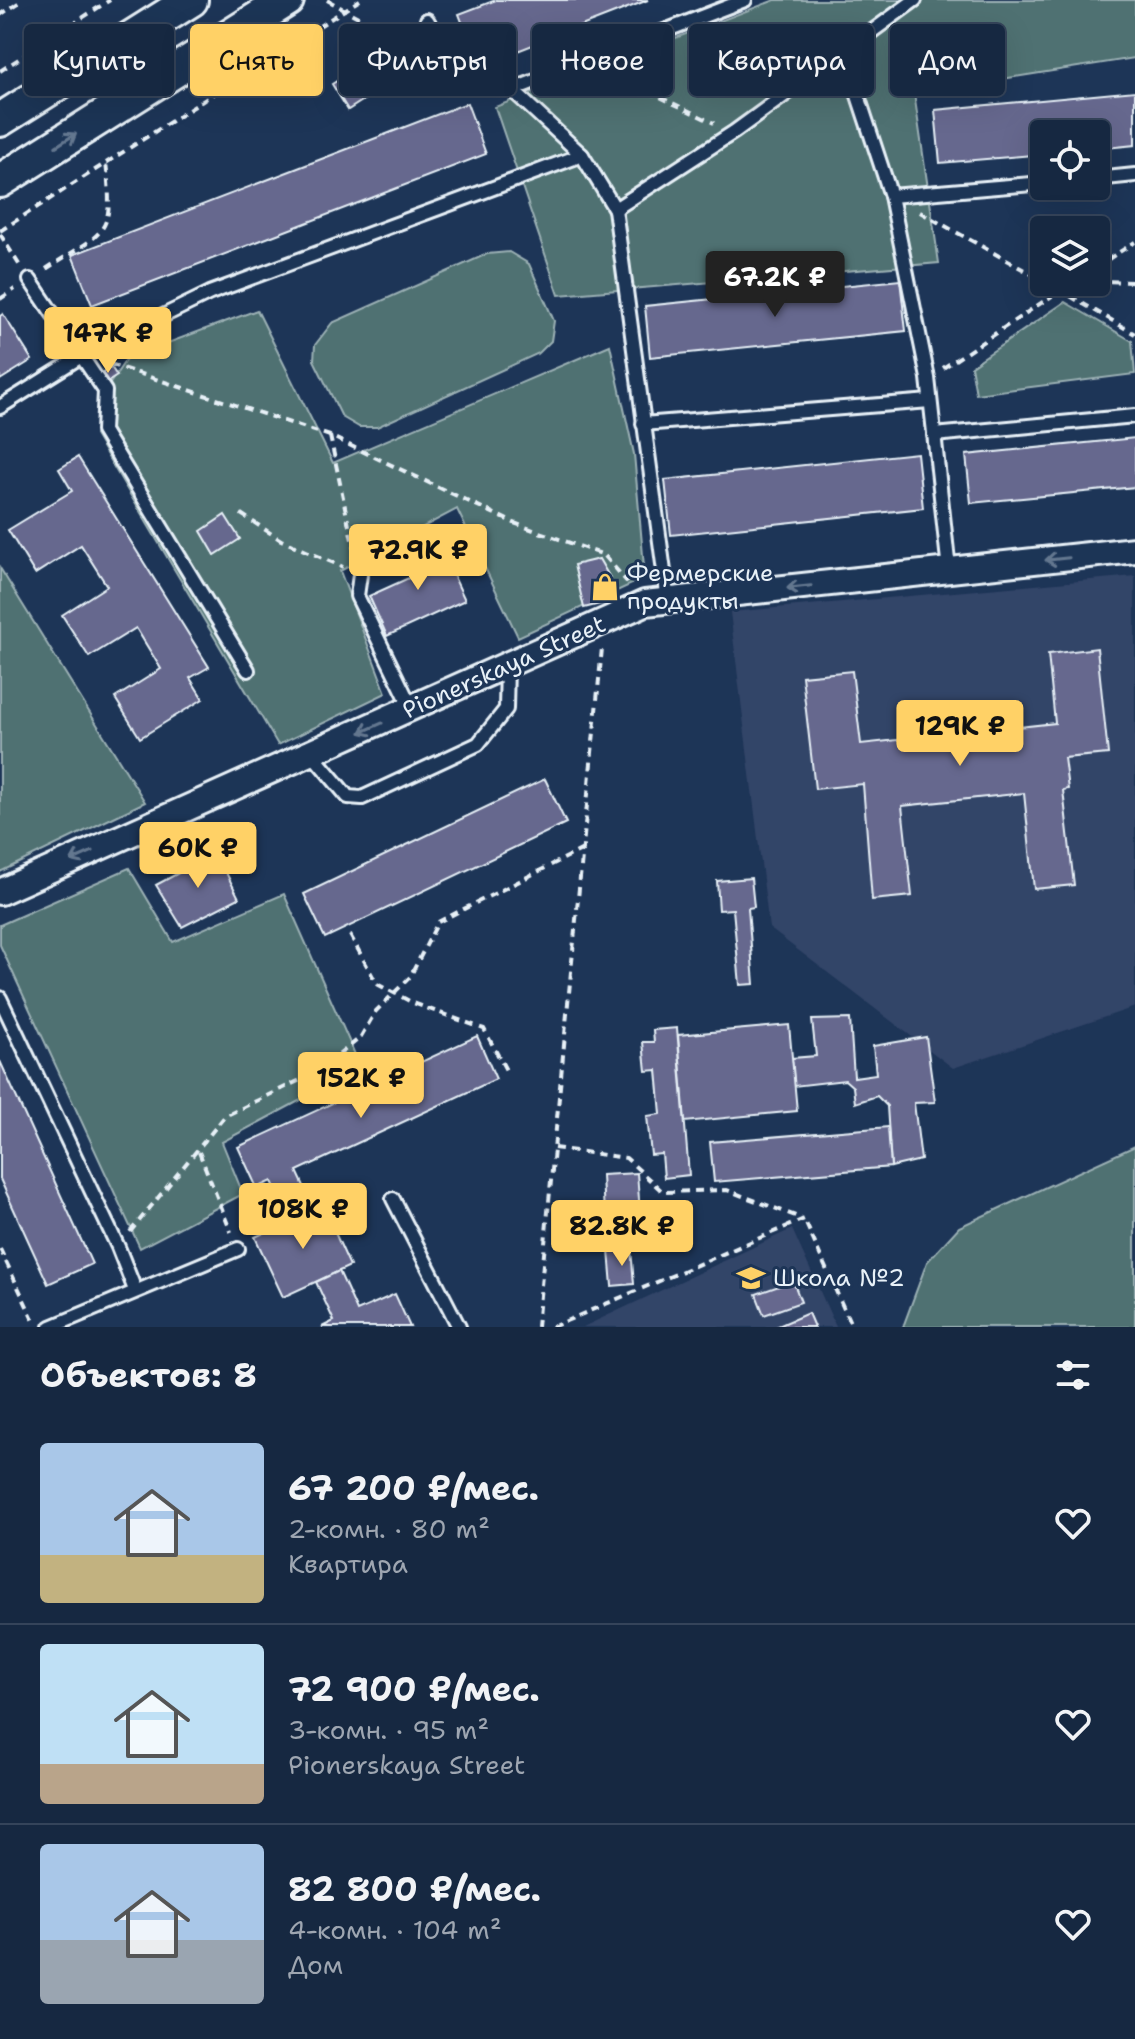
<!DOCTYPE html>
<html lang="ru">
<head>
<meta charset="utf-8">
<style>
  :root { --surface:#162841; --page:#23344c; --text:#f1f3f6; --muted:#9ea6b1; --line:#35445a; --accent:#ffd166 }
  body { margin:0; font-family:"Shantell Sans",sans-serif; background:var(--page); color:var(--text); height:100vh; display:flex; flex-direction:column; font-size:30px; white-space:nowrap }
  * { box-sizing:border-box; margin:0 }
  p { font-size:26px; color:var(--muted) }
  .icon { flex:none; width:44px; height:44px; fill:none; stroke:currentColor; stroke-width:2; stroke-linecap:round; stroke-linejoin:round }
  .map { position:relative; height:1327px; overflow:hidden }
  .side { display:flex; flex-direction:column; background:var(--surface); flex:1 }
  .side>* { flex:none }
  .hud { position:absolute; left:24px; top:24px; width:1088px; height:72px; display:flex; gap:16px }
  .controls { position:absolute; left:1030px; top:120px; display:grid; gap:16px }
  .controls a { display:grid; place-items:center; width:80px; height:80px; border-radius:8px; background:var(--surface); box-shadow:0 8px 32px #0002,0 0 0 2px var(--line); font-size:40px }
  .price { position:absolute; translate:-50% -68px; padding:0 18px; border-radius:8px; background:var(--accent); color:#111; font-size:26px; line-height:52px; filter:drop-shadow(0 2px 4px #0008) }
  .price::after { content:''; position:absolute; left:50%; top:48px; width:24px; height:18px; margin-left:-12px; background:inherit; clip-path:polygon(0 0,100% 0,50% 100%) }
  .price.selected { background:#222; color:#fff }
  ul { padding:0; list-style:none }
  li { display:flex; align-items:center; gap:24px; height:200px; padding:0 40px }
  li+li { border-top:2px solid var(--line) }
  li span { display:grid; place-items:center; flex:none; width:224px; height:160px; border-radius:8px; color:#555 }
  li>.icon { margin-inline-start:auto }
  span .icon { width:96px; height:96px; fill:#fffc; stroke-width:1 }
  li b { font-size:34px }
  h2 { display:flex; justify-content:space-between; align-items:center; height:96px; padding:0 40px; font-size:34px }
  .tag { padding:0 28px; border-radius:8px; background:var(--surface); box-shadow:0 8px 32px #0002,0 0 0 2px var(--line); font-size:28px; line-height:72px }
  .tag.selected { background:var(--accent); color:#111 }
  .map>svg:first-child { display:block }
</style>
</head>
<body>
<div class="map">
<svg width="1135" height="1327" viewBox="0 0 1135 1327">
  <rect width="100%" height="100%" fill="#1d3557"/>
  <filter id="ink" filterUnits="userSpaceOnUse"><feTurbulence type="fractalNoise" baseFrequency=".0125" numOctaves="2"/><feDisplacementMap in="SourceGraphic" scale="16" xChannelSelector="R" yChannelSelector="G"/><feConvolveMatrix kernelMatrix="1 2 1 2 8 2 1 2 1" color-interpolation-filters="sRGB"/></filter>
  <g filter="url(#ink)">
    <g fill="#334468">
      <polygon points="1135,576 1135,1007 953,1068 769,928 730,612"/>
      <polygon points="792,1229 836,1327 583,1327"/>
    </g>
    <g fill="#4f7172" stroke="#9cb1b5" stroke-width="2">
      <polygon points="775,0 1135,0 1135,58 914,93 939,263 559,295 495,107"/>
      <polygon points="509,252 529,264 554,321 551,341 539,353 377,427 359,427 342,417 314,360 315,345 332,323 487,254"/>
      <polygon points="1065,302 1132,341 1135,374 976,394 971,366"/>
      <polygon points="257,310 333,463 610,345 634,454 645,578 518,637 457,509 340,571 386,693 278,745 95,435 105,391 127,358"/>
      <polygon points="0,568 145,802 0,872"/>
      <polygon points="129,868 173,942 284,894 361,1068 222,1142 243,1194 140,1248 0,945 0,925"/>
      <polygon points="1135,1146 1135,1327 903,1327 927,1262 959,1227"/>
    </g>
    <g fill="#66688e" stroke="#e8f1f8" stroke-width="2">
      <polygon points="496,0 648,0 479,66 459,14"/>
      <polygon points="408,36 424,61 348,110 332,84"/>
      <polygon points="1135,91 1135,145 1096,149 1096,134 1044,134 1044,154 940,163 935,110"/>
      <polygon points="467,103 486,154 92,305 72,255"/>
      <polygon points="900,280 906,331 650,357 645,306"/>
      <polygon points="3,314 32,360 0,380 0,316"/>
      <polygon points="111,367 117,376 106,383 100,374"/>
      <polygon points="1135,438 1135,487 971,503 966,455"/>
      <polygon points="917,453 923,508 671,535 665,480"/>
      <polygon points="78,457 209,667 190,678 203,699 140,738 115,698 161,669 136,628 89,657 62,615 107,586 81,545 35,574 8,530 72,491 59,469"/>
      <polygon points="225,515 240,539 215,555 201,531"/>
      <polygon points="439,545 465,600 387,636 369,596 411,577 403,561"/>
      <polygon points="599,559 610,578 608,602 584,608 574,565"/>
      <polygon points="1097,648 1108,754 1064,758 1068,789 1063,790 1074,885 1034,889 1024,793 902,806 912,896 872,900 863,784 815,789 802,676 852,671 861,744 1055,723 1048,654"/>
      <polygon points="545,779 566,823 325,938 304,894"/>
      <polygon points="216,853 239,898 182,927 156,885"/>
      <polygon points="751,878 754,907 748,908 754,984 740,985 733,909 719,910 717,881"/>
      <polygon points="850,1019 854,1077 876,1074 873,1046 926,1037 935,1102 914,1103 921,1160 891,1167 887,1106 877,1096 855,1103 853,1087 845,1080 794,1086 792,1058 816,1056 812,1020"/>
      <polygon points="789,1025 797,1111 685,1122 678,1035"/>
      <polygon points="677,1028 689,1175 664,1178 662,1154 651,1155 647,1116 661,1114 657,1070 646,1071 643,1042 654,1042 653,1030"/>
      <polygon points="477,1036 496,1079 297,1171 315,1210 290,1221 272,1181 257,1188 238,1147"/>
      <polygon points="0,1061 92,1264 48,1284 0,1179"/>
      <polygon points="888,1127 891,1167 714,1182 710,1142"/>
      <polygon points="637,1173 640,1212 604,1215 602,1175"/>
      <polygon points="323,1206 350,1266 283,1297 255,1237"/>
      <polygon points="631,1249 634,1284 612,1286 609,1251"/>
      <polygon points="339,1271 357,1311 395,1294 410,1327 322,1327 334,1321 316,1282"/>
      <polygon points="793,1281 801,1302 764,1315 756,1294"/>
      <polygon points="808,1313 814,1327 776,1327"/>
    </g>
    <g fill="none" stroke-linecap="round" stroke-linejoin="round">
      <defs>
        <g id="service">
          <polyline points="427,20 455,65 512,90 582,155"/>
          <polyline points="844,53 891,196 928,378 949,570"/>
          <polyline points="512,90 745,0"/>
          <polyline points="1096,179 1135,175"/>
          <polyline points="891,196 1044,183"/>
          <polyline points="615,209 668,601"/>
          <polyline points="30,280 105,391 103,431 248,670"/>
          <polyline points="0,407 83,355 210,293 582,155 615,209 734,132 915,0"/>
          <polyline points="643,424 930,401"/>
          <polyline points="934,435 1135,416"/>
          <polyline points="360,575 357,596 412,709"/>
          <polyline points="312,754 348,797 362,798 478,744 506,709 507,666"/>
          <polyline points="0,998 118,1247 135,1290"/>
          <polyline points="393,1199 459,1327"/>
          <polyline points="51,1327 238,1249"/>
        </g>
        <polyline id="minor" points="0,892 645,603 1135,550"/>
        <g id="secondary">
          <polyline points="0,120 191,0"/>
          <polyline points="0,181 287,0"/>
        </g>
      </defs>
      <use href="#service" stroke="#e8f1f8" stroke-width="18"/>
      <use href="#minor" stroke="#e8f1f8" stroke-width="30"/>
      <use href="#secondary" stroke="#e8f1f8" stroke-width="38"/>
      <g stroke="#e8f1f8" stroke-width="4" stroke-dasharray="8 6" stroke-linecap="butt">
        <polyline points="327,0 382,30 412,23"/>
        <polyline points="0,15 23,0"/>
        <polyline points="0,71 110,0"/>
        <polyline points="610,73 714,123"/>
        <polyline points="920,212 1044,281"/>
        <polyline points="0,231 360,0"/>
        <polyline points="0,234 20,266"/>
        <polyline points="1096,267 1135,242"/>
        <path d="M46,269C105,230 115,238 106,163"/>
        <polyline points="1096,281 1135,282"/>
        <polyline points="1046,282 1135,334"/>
        <polyline points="1065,289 1094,282"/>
        <polyline points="0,299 15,289"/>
        <polyline points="110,364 330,436 514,523 604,555 628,583"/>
        <polyline points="943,368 1073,282"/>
        <polyline points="330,436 356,559"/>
        <polyline points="241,514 281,540 343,567"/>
        <polyline points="350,935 377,984 413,1003 484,1029 508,1074"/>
        <polyline points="554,1148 626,1158 663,1192 727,1190 801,1218"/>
        <polyline points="199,1152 231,1232"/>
        <polyline points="130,1232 225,1116 317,1072 360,1038 376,1011 410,977 438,922 583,849"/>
        <polyline points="0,1249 34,1321"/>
        <polyline points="537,1327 602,648"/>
        <polyline points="552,1327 804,1219 852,1327"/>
      </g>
      <use href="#service" stroke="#1d3557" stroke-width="12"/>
      <use href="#minor" stroke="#1d3557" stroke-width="24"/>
      <use href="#secondary" stroke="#1d3557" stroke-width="32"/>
    </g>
    <defs><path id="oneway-shaft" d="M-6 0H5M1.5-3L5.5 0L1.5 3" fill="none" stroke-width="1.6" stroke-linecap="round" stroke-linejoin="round" transform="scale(2)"/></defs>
    <g stroke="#64778f">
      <use href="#oneway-shaft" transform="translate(66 140) rotate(-32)"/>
      <use href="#oneway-shaft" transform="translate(1057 559) rotate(174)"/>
      <use href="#oneway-shaft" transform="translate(799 587) rotate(174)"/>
      <use href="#oneway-shaft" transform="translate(371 728) rotate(156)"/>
      <use href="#oneway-shaft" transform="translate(82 856) rotate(156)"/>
    </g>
  </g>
  <defs>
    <symbol id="shop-bare" viewBox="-9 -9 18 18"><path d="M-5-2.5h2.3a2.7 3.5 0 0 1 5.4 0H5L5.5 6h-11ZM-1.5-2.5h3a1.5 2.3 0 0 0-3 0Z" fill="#ffd166" stroke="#1d3557" stroke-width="2.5" paint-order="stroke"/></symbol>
    <symbol id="school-bare" viewBox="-9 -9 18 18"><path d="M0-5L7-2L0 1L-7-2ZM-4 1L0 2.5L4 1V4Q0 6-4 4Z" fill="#ffd166" stroke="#1d3557" stroke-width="2.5" paint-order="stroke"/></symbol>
  </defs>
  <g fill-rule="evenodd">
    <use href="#shop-bare" x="585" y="567" width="40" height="40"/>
    <use href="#school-bare" x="731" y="1258" width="40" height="40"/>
  </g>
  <g text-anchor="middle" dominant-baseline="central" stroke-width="6" stroke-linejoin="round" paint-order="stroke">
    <g font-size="24" fill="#e8f1f8" stroke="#1d3557" text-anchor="start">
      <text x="627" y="573">Фермерские<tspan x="627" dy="28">продукты</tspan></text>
      <text x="773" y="1278">Школа №2</text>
    </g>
    <g font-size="24" fill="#e8f1f8" stroke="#1d3557">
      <text transform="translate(504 667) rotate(-24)">Pionerskaya Street</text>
    </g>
  </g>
</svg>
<div class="controls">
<a><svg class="icon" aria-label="locate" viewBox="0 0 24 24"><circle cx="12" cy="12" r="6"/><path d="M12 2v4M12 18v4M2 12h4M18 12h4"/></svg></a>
<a><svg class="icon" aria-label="layers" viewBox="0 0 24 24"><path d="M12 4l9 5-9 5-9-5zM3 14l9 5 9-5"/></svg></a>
</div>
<b class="price selected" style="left:775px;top:319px">67.2K ₽</b>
<b class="price" style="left:108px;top:375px">147K ₽</b>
<b class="price" style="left:418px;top:592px">72.9K ₽</b>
<b class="price" style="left:960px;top:768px">129K ₽</b>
<b class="price" style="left:198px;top:890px">60K ₽</b>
<b class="price" style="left:361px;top:1120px">152K ₽</b>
<b class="price" style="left:303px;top:1251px">108K ₽</b>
<b class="price" style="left:622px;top:1268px">82.8K ₽</b>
<div class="hud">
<a class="tag">Купить</a>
<a class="tag selected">Снять</a>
<a class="tag">Фильтры</a>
<a class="tag">Новое</a>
<a class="tag">Квартира</a>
<a class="tag">Дом</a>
</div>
</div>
<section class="side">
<h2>Объектов: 8<svg class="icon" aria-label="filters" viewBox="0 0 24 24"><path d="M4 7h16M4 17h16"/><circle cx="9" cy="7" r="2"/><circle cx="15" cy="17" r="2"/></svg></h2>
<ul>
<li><span style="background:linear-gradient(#a9c7e8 70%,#c2b280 0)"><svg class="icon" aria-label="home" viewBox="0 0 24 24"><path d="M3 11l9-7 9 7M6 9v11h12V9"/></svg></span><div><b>67 200 ₽/мес.</b><p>2-комн. · 80 m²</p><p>Квартира</p></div><svg class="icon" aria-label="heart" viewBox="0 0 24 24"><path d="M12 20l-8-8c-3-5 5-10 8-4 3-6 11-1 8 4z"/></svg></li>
<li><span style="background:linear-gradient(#bfe0f5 75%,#b9a48a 0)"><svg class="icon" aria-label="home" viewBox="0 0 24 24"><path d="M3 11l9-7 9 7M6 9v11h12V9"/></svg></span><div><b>72 900 ₽/мес.</b><p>3-комн. · 95 m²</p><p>Pionerskaya Street</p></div><svg class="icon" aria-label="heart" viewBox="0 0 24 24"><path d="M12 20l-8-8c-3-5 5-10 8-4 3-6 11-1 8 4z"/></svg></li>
<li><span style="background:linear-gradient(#a9c7e8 60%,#9aa5b1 0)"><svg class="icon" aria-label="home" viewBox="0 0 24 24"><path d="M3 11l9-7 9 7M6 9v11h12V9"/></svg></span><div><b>82 800 ₽/мес.</b><p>4-комн. · 104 m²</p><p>Дом</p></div><svg class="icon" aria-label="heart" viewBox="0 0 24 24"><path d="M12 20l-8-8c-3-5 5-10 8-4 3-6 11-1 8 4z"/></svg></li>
</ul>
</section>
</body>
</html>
